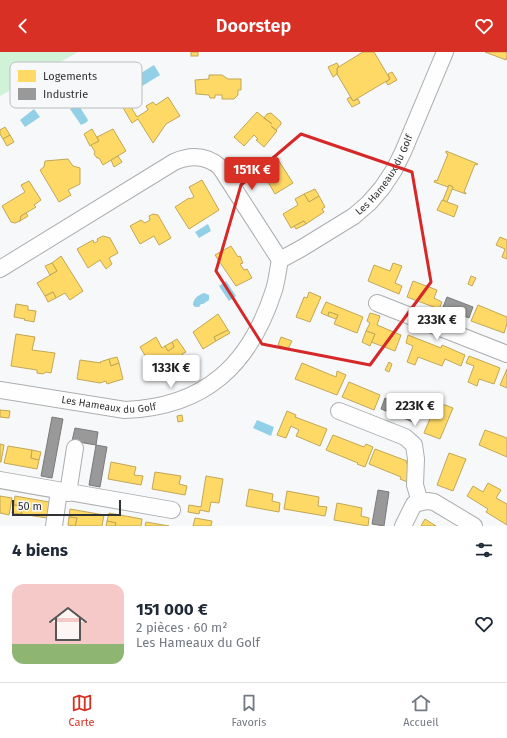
<!DOCTYPE html>
<html lang="fr">
<head>
<meta charset="utf-8">
<style>
  :root { --surface:#fff; --page:#f2f2f3; --text:#1f2937; --muted:#747a83; --line:#e0e1e3; --accent:#d93025 }
  body { margin:0; font-family:"Fira Sans",sans-serif; background:var(--page); color:var(--text); height:100vh; display:flex; flex-direction:column; font-size:15px; white-space:nowrap }
  * { box-sizing:border-box; margin:0 }
  p { font-size:13px; color:var(--muted) }
  .icon { flex:none; width:22px; height:22px; fill:none; stroke:currentColor; stroke-width:2; stroke-linecap:round; stroke-linejoin:round }
  .map { position:relative; height:474px; overflow:hidden }
  .details { display:flex; flex-direction:column; background:var(--surface); flex:1 }
  .details>* { flex:none }
  .scale { position:absolute; left:12px; bottom:10px; width:109px; box-sizing:border-box; padding-left:4px; border:2px solid #313232; border-top:0; font-size:11px; line-height:14px; white-space:nowrap; color:#313232; -webkit-text-stroke:3px #f6f8fa; paint-order:stroke }
  .price { position:absolute; translate:-50% -34px; padding:0 9px; border-radius:4px; background:#fff; color:#222; font-size:13px; line-height:26px; filter:drop-shadow(0 1px 2px #0008) }
  .price::after { content:''; position:absolute; left:50%; top:24px; width:12px; height:9px; margin-left:-6px; background:inherit; clip-path:polygon(0 0,100% 0,50% 100%) }
  .price.current { background:var(--accent); color:#fff }
  ul { padding:0; list-style:none }
  li { display:flex; align-items:center; gap:12px; height:100px; padding:0 12px }
  li+li { border-top:1px solid var(--line) }
  li span { display:grid; place-items:center; flex:none; width:112px; height:80px; border-radius:12px; color:#555 }
  li>.icon { margin-inline-start:auto }
  span .icon { width:48px; height:48px; fill:#fffc; stroke-width:1 }
  li b { font-size:17px }
  h2 { display:flex; justify-content:space-between; align-items:center; height:48px; padding:0 12px; font-size:17px }
  header { display:flex; justify-content:space-between; align-items:center; height:52px; padding:0 12px; background:var(--accent); color:#fff; font-size:18px; font-weight:600 }
  .tabs { display:flex; justify-content:space-around; align-items:center; height:56px; border-top:1px solid var(--line); background:var(--surface); font-size:11px; color:var(--muted) }
  .tabs a { display:grid; justify-items:center; gap:2px }
  .tabs .current { color:var(--accent) }
  .map>svg:first-child { display:block }
</style>
</head>
<body>
<header><svg class="icon" aria-label="back" viewBox="0 0 24 24"><path d="M15 5l-7 7 7 7"/></svg>Doorstep<svg class="icon" aria-label="heart" viewBox="0 0 24 24"><path d="M12 20l-8-8c-3-5 5-10 8-4 3-6 11-1 8 4z"/></svg></header>
<div class="map">
<svg width="507" height="474" viewBox="0 0 507 474">
  <rect width="100%" height="100%" fill="#f7f8f9"/>
  <polygon fill="#d0f2d7" points="0,0 78,0 0,44"/>
  <g fill="#91d0e7">
    <polygon points="154,13 160,23 139,36 133,26"/>
    <polygon points="78,52 88,68 87,70 81,73 70,57"/>
    <polygon points="34,57 40,65 25,75 20,68"/>
    <polygon points="208,172 211,179 199,186 195,180"/>
    <polygon points="226,229 236,244 229,249 219,234"/>
    <path d="M204,241L209,243V248L203,252H201L199,255H195L193,253C193,247 198,243 204,241Z"/>
    <polygon points="257,368 274,375 271,384 253,376"/>
  </g>
  <g fill="#ffd966" stroke="#c1a756">
    <rect x="191" y="0" width="7" height="4"/>
    <polygon points="363,0 374,0 390,27 353,49 337,22 337,16"/>
    <polygon points="485,0 507,0 507,4 506,8"/>
    <polygon points="337,11 339,15 337,16 337,22 333,25 328,15"/>
    <polygon points="392,20 397,28 388,33 386,30 390,27 388,22"/>
    <polygon points="209,23 222,23 228,27 241,27 241,38 238,38 238,43 234,47 222,47 222,43 215,43 215,46 210,46 209,43 196,42 195,28 209,27"/>
    <polygon points="127,44 131,50 130,49 128,50 137,65 148,58 146,54 153,50 156,53 168,45 180,64 166,72 153,91 138,67 132,71 119,49"/>
    <polygon points="350,45 353,49 358,47 360,51 352,55 347,47"/>
    <polygon points="257,60 272,72 264,66 267,62 271,61 281,70 281,72 276,78 271,74 277,79 264,95 256,88 258,87 254,83 244,94 234,85"/>
    <polygon points="5,75 10,83 3,87 0,82 0,78"/>
    <polygon points="92,77 99,89 90,94 84,82"/>
    <polygon points="113,77 126,99 103,113 99,106 97,106 94,102 95,100 91,93 99,89 97,85"/>
    <polygon points="10,83 14,90 7,94 3,87"/>
    <polygon points="446,99 478,112 477,113 475,112 464,140 466,141 466,142 452,137 453,135 449,133 448,135 434,130 435,128 437,129 448,102 446,101"/>
    <polygon points="118,104 122,110 114,115 111,108"/>
    <polygon points="277,106 293,131 275,142 260,116"/>
    <polygon points="68,107 73,114 80,116 80,132 68,138 71,143 59,150 40,118 44,115 45,109"/>
    <polygon points="202,128 219,158 189,177 175,155 189,146 190,147 194,145 189,135"/>
    <polygon points="29,129 41,148 34,153 36,155 21,164 20,169 15,171 11,170 2,154 25,140 21,133"/>
    <polygon points="449,133 453,135 447,150 443,148"/>
    <polygon points="315,137 319,144 309,150 304,142"/>
    <polygon points="304,142 309,150 319,144 325,155 322,157 324,160 306,172 304,169 291,176 283,162 298,153 295,147"/>
    <polygon points="442,148 458,154 454,165 437,158"/>
    <polygon points="26,161 28,164 20,169 21,164"/>
    <polygon points="153,162 158,163 171,186 159,193 154,184 140,192 130,174 141,168 145,171 150,168 149,164"/>
    <polygon points="304,169 306,172 296,177 294,174"/>
    <polygon points="103,184 110,186 118,201 109,206 112,212 106,217 100,208 88,216 77,197 93,188 94,191 98,189 97,187"/>
    <polygon points="500,185 507,188 507,207 502,205 505,197 496,193"/>
    <polygon points="231,194 238,205 240,204 243,211 240,212 244,218 247,217 252,226 236,234 215,203"/>
    <polygon points="61,204 83,239 70,248 65,241 56,246 53,240 45,244 37,231 57,219 52,211"/>
    <polygon points="52,211 57,219 50,223 45,214"/>
    <polygon points="393,211 402,214 395,231 402,234 399,242 368,229 374,213 390,219"/>
    <polygon points="471,224 476,226 472,234 468,232"/>
    <polygon points="413,229 437,238 434,246 442,250 439,257 407,245"/>
    <polygon points="53,240 56,246 48,250 45,244"/>
    <polygon points="309,240 321,245 310,270 296,265 304,245 307,246"/>
    <polygon points="326,250 363,265 357,281 334,272 338,263 329,260 328,264 321,261"/>
    <polygon points="16,252 28,254 28,258 36,259 34,270 24,268 25,267 14,265"/>
    <polygon points="478,253 507,265 507,272 504,281 471,269"/>
    <polygon points="329,260 338,263 336,267 328,264"/>
    <polygon points="370,261 380,264 377,273 401,283 395,299 371,290 375,282 366,279 370,271 367,269"/>
    <polygon points="218,262 228,278 214,285 216,289 203,297 193,280"/>
    <polygon points="228,278 230,281 216,289 214,285"/>
    <polygon points="366,279 375,282 370,294 362,290"/>
    <polygon points="16,282 35,285 32,298 55,301 51,321 46,320 43,322 37,321 37,318 11,314"/>
    <polygon points="408,283 441,296 442,293 465,303 461,314 445,307 442,314 418,305 415,313 407,310 413,294 406,291"/>
    <polygon points="156,285 162,296 165,294 168,299 174,295 172,290 177,287 186,300 182,302 189,314 178,321 171,309 167,312 169,314 156,322 140,295"/>
    <polygon points="281,285 292,289 288,297 278,293"/>
    <polygon points="172,290 174,295 168,299 165,294"/>
    <polygon points="469,304 500,316 494,332 479,327 477,334 468,330 474,314 466,311"/>
    <polygon points="117,305 119,311 111,314 109,307"/>
    <polygon points="109,307 111,314 119,311 123,327 107,332 106,329 100,331 77,327 80,308 101,311 100,310"/>
    <polygon points="171,309 176,317 172,319 167,312"/>
    <polygon points="389,310 392,312 389,320 385,318"/>
    <polygon points="302,311 336,325 337,319 346,323 337,343 295,327"/>
    <polygon points="507,317 507,336 500,333"/>
    <polygon points="349,330 380,343 374,358 342,345"/>
    <polygon points="437,350 453,356 440,387 424,381"/>
    <polygon points="0,358 10,359 9,366 0,365"/>
    <polygon points="287,359 296,363 295,365 327,377 320,394 296,384 299,378 291,374 286,386 277,383"/>
    <polygon points="182,363 183,369 178,370 177,364"/>
    <polygon points="485,378 507,386 507,405 479,393"/>
    <polygon points="333,383 364,395 366,392 373,395 365,415 357,412 358,411 326,398"/>
    <polygon points="0,392 4,393 1,410 0,410"/>
    <polygon points="8,394 32,398 31,406 39,408 37,417 4,411"/>
    <polygon points="375,397 407,409 406,411 413,413 410,431 400,427 401,425 369,412"/>
    <polygon points="32,398 41,400 39,408 31,406"/>
    <polygon points="449,401 466,407 453,439 437,433"/>
    <polygon points="111,410 136,415 134,423 143,424 141,433 108,427"/>
    <polygon points="155,420 181,424 179,432 187,434 185,443 152,437"/>
    <polygon points="206,424 223,427 219,451 211,450 209,460 200,458 199,462 188,460 189,453 201,455"/>
    <polygon points="488,431 501,438 496,446 507,452 507,473 486,460 488,457 467,444 473,434 483,440"/>
    <polygon points="249,437 273,442 272,449 280,451 279,460 246,454"/>
    <polygon points="287,439 319,445 318,454 327,455 325,464 284,457"/>
    <polygon points="0,444 12,446 9,463 0,461"/>
    <polygon points="15,444 49,450 47,466 21,462 22,454 14,453"/>
    <polygon points="337,451 362,456 361,464 369,466 368,474 334,468"/>
    <polygon points="14,453 22,454 21,462 12,461"/>
    <polygon points="70,457 104,463 102,474 75,474 77,466 69,465"/>
    <polygon points="109,461 142,467 141,474 115,474 116,471 107,469"/>
    <polygon points="69,465 77,466 75,474 68,473"/>
    <polygon points="195,466 212,469 211,474 193,474"/>
    <polygon points="425,467 436,474 421,474"/>
    <polygon points="107,469 116,471 115,474 106,474"/>
    <polygon points="146,470 169,474 145,474"/>
  </g>
  <g fill="#999" stroke="#7a7a7a">
    <polygon points="447,245 473,255 469,266 443,255"/>
    <polygon points="385,346 417,359 413,370 381,357"/>
    <polygon points="52,365 63,367 52,426 41,424"/>
    <polygon points="75,376 98,380 96,393 72,389"/>
    <polygon points="96,393 107,395 100,435 89,433"/>
    <polygon points="378,438 389,440 384,474 372,472"/>
  </g>
  <g fill="none" stroke-linecap="round" stroke-linejoin="round">
    <defs>
      <g id="minor">
        <path id="s1" d="M0,217L174,110C190,103 206,103 220,115L280,208L302,196L354,164L369,151L382,136L394,118L403,100L445,0"/>
        <polyline points="377,251 507,302"/>
        <path id="s2" d="M0,338L125,358C205,355 250,313 274,238C277,228 278,217 280,208"/>
        <polyline points="339,359 405,385 414,393 416,407 415,433 420,450"/>
        <polyline points="0,428 172,458"/>
        <polyline points="68,441 75,396"/>
        <polyline points="54,474 59,439"/>
        <polyline points="403,474 414,452 427,449 434,450 474,474"/>
      </g>
    </defs>
    <use href="#minor" stroke="#adaeaf" stroke-width="18"/>
    <use href="#minor" stroke="#fefefe" stroke-width="16"/>
  </g>
  <path fill="none" stroke="#d62828" stroke-width="3" stroke-linejoin="round" d="M301,82L412,120L431,230L370,313L262,292L216,219L241,133Z"/>
  <g text-anchor="middle" dominant-baseline="central" stroke-width="4" stroke-linejoin="round" paint-order="stroke">
    <g font-size="10" fill="#313232" stroke="#f6f8fa">
      <text stroke="none"><textPath href="#s1" startOffset="502">Les Hameaux du Golf</textPath></text>
      <text stroke="none"><textPath href="#s2" startOffset="110">Les Hameaux du Golf</textPath></text>
    </g>
  </g>
  <rect x="10" y="10" width="132" height="46" rx="6" fill="#f6f8fa" stroke="#bbbdbe" stroke-width="1"/>
  <rect x="18" y="18" width="18" height="12" fill="#ffd966"/>
  <rect x="18" y="36" width="18" height="12" fill="#999"/>
  <g font-size="11" fill="#313232">
    <text x="43" y="28">Logements</text>
    <text x="43" y="46">Industrie</text>
  </g>
</svg>
<div class="scale">50 m</div>
<b class="price current" style="left:252px;top:139px">151K €</b>
<b class="price" style="left:437px;top:289px">233K €</b>
<b class="price" style="left:171px;top:337px">133K €</b>
<b class="price" style="left:415px;top:375px">223K €</b>
</div>
<section class="details">
<h2>4 biens<svg class="icon" aria-label="filters" viewBox="0 0 24 24"><path d="M4 7h16M4 17h16"/><circle cx="9" cy="7" r="2"/><circle cx="15" cy="17" r="2"/></svg></h2>
<ul>
<li><span style="background:linear-gradient(#f6c9c9 75%,#8fb573 0)"><svg class="icon" aria-label="home" viewBox="0 0 24 24"><path d="M3 11l9-7 9 7M6 9v11h12V9"/></svg></span><div><b>151 000 €</b><p>2 pièces · 60 m²</p><p>Les Hameaux du Golf</p></div><svg class="icon" aria-label="heart" viewBox="0 0 24 24"><path d="M12 20l-8-8c-3-5 5-10 8-4 3-6 11-1 8 4z"/></svg></li>
</ul>
</section>
<nav class="tabs">
<a class="current"><svg class="icon" aria-label="map" viewBox="0 0 24 24"><path d="M3 6l6-2 6 2 6-2v14l-6 2-6-2-6 2zM9 4v14M15 6v14"/></svg>Carte</a>
<a><svg class="icon" aria-label="saved" viewBox="0 0 24 24"><path d="M7 4h10v16l-5-4-5 4z"/></svg>Favoris</a>
<a><svg class="icon" aria-label="home" viewBox="0 0 24 24"><path d="M3 11l9-7 9 7M6 9v11h12V9"/></svg>Accueil</a>
</nav>
</body>
</html>
